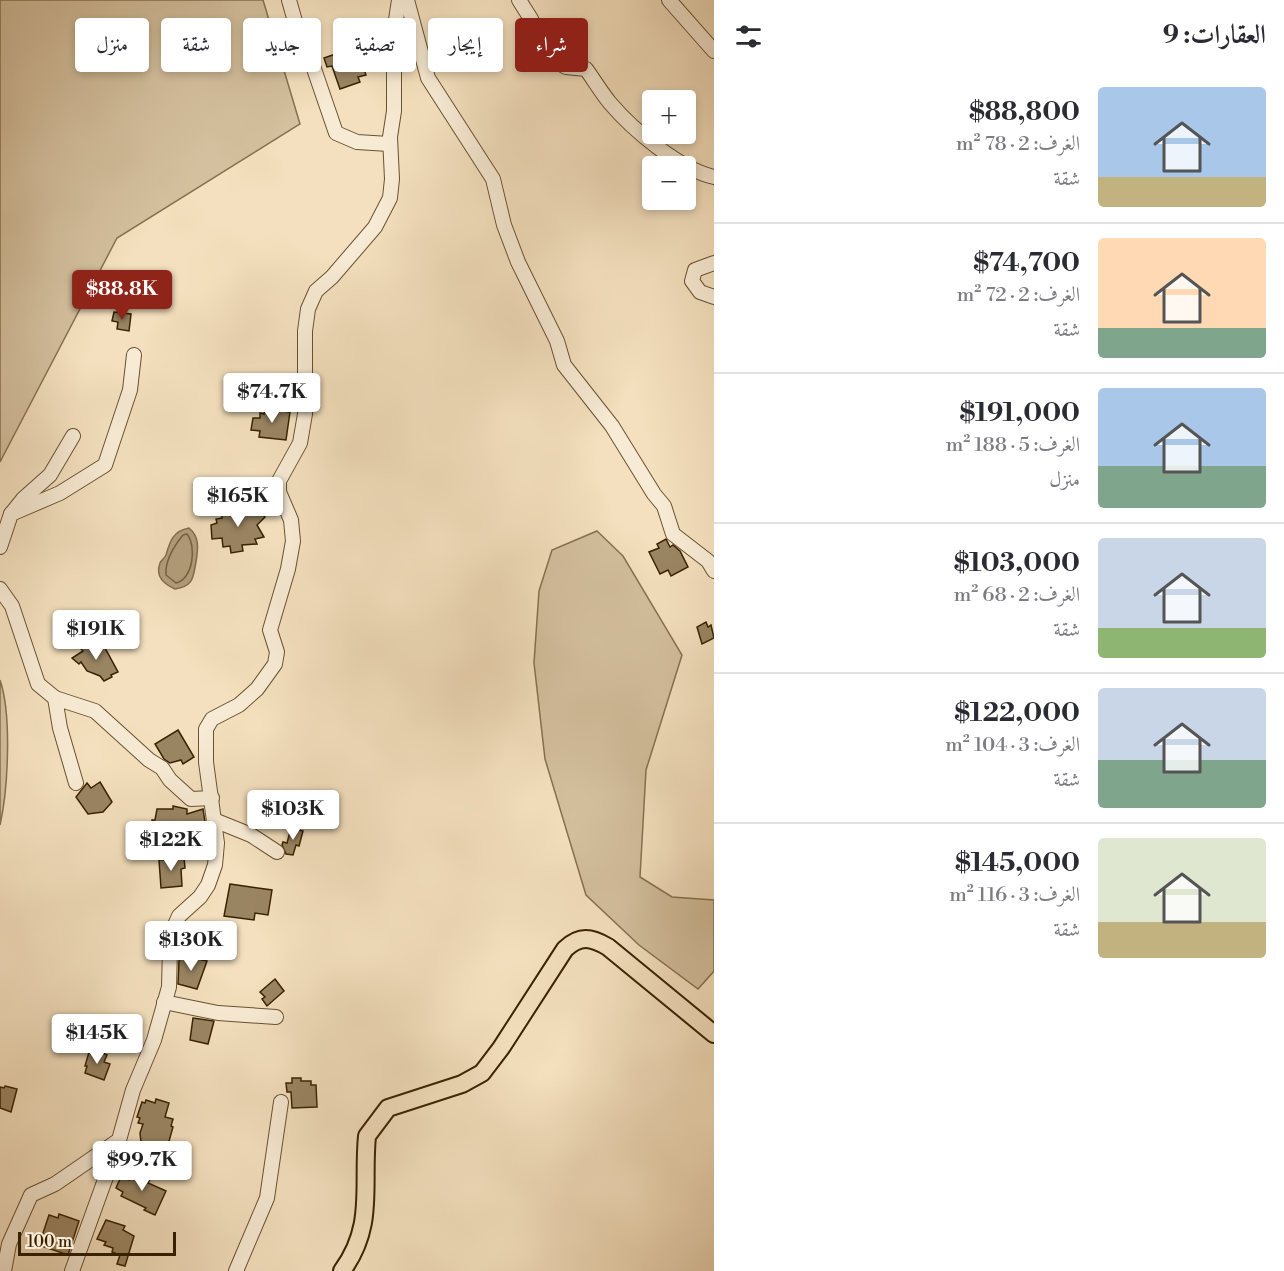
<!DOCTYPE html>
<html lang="ar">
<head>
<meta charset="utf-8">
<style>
  :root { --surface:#fff; --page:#f7f7f7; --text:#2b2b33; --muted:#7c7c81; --line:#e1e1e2; --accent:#8f2418 }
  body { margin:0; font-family:"Libre Bodoni",Amiri,serif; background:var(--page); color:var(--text); direction:rtl; height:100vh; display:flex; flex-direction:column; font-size:22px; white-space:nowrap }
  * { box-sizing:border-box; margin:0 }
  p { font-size:20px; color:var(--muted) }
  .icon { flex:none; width:33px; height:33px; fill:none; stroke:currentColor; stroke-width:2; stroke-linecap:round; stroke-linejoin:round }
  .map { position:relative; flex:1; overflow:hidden; direction:ltr }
  .panel { display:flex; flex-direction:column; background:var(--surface); width:570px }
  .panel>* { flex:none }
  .banner { position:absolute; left:18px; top:18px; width:570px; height:54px; direction:rtl; display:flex; gap:12px }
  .fabs { position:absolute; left:642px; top:90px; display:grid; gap:12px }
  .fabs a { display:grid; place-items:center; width:54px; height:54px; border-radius:6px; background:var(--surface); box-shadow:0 3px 9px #0003; font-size:30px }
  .scale { position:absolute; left:18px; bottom:15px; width:158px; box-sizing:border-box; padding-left:6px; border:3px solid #392200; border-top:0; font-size:16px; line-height:21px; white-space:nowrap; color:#392200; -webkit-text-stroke:4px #f8ebd5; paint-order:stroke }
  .price { position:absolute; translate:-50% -51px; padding:0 14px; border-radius:6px; background:#fff; color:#222; font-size:20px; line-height:39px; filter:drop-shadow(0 2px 3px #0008) }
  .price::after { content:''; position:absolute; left:50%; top:36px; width:18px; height:14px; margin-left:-9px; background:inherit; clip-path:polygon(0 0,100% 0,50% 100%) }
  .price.current { background:var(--accent); color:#fff }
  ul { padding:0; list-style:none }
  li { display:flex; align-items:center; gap:18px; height:150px; padding:0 18px }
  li+li { border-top:2px solid var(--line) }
  li span { display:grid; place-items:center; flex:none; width:168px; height:120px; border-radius:6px; color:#555 }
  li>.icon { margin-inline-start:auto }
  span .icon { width:72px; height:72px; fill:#fffc; stroke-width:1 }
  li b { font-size:26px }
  h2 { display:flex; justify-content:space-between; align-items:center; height:72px; padding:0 18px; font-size:26px }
  .chip { padding:0 21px; border-radius:6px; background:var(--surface); box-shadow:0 3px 9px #0003; font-size:21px; line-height:54px }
  .chip.current { background:var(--accent); color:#fff }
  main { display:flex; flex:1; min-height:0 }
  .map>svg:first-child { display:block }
</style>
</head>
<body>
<main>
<section class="panel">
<h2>العقارات: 9<svg class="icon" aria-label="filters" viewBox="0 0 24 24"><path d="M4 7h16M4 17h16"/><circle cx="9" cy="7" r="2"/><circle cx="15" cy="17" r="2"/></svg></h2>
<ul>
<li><span style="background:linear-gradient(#a9c7e8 75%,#c2b280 0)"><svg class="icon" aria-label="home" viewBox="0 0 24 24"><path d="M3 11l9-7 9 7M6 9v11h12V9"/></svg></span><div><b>$88,800</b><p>الغرف: 2 · 78 m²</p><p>شقة</p></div></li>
<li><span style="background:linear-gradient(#ffd9b3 75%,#7fa58c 0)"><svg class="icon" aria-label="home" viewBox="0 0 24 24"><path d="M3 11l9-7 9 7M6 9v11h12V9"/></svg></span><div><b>$74,700</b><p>الغرف: 2 · 72 m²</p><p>شقة</p></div></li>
<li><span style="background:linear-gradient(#a9c7e8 65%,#7fa58c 0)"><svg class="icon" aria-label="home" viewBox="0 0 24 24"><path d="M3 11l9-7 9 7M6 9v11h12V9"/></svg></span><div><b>$191,000</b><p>الغرف: 5 · 188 m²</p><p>منزل</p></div></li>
<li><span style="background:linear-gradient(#c9d6e8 75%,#8fb573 0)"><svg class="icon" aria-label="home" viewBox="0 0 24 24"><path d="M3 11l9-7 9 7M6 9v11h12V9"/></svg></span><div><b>$103,000</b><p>الغرف: 2 · 68 m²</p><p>شقة</p></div></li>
<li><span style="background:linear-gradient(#c9d6e8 60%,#7fa58c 0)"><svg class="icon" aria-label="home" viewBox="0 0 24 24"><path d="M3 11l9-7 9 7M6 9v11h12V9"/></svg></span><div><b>$122,000</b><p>الغرف: 3 · 104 m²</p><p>شقة</p></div></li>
<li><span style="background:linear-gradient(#dfe7d0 70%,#c2b280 0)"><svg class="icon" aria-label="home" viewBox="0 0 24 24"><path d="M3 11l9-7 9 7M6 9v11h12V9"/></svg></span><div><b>$145,000</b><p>الغرف: 3 · 116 m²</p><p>شقة</p></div></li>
</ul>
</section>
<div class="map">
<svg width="714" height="1271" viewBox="0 0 714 1271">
  <rect width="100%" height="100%" fill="#f4e0be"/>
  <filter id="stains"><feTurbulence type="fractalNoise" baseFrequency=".00333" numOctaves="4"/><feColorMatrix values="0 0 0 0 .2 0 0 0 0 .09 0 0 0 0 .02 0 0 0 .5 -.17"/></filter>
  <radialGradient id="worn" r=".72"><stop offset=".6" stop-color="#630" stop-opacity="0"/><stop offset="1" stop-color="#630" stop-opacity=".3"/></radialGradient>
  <g fill="#d4c09e" stroke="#86714f" stroke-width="1.5">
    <polygon points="0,0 263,0 300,124 117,238 0,462"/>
    <polygon points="597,531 623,556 682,655 646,770 640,877 672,897 714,900 714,971 698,989 639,945 586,895 545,759 534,663 539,591 552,550"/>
    <path d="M0,680C12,715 8,790 0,825Z"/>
  </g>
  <path fill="#b49f7d" stroke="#836d4b" stroke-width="1.5" d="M189,528C200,537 198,549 196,562C193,577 194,586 175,589C164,584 155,577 160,563C162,559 164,559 166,555C170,541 173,531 189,528Z"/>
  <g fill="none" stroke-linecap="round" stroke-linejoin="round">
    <path stroke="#76603e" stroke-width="1.5" d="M183,535L187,534C197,547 193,579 176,583L166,575C165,561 174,546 183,535Z"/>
  </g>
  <g fill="#9a8563" stroke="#392200" stroke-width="1.5">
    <polygon points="356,47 366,75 358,77 360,82 340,89 332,66 327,67 324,58"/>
    <polygon points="114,312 131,314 129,331 117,329 118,322 112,321"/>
    <polygon points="265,409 290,412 286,440 259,437 260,431 251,430 253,418 260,418 260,413 264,414"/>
    <polygon points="233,506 239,512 241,509 248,513 253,506 265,517 257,525 264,537 255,539 257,544 242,545 243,551 231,553 230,546 223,547 222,538 212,539 211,525 217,523 216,519 222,518 222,507"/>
    <polygon points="666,539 670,547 673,545 680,551 688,567 671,576 668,570 660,574 649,552 659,548 657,544"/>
    <polygon points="706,622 708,627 711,625 714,638 702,644 697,627"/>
    <polygon points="96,642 102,649 105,648 118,672 111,675 112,677 104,681 100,676 87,671 81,662 79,664 72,658 83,651 80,648 88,643 90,645"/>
    <polygon points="178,730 194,757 183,764 181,760 170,763 164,759 155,744"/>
    <polygon points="100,782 112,802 103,812 88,814 76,797 87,783 91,788"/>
    <polygon points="173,806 187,809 187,814 203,809 205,822 183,826 184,834 152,834 152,820 155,820 157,809 173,809"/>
    <polygon points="291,828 303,831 299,846 296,845 293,855 286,854 282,845 283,842 287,843"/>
    <polygon points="184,858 185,868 181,869 182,886 161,888 159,860"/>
    <polygon points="230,884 272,890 268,915 255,913 254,920 224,916"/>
    <polygon points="189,957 207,961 197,989 178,984 179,961 181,958 188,960"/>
    <polygon points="275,979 284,991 267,1006 262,999 265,997 260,992"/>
    <polygon points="193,1018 214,1021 208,1044 190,1040"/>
    <polygon points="96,1050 107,1055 104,1062 110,1064 104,1080 85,1073 87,1066 85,1066 89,1052 94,1053"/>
    <polygon points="292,1078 301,1078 301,1081 311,1081 311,1085 316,1085 317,1107 292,1108 291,1092 287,1092 286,1083 292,1083"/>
    <polygon points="5,1086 17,1089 11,1112 0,1108 0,1087 4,1088"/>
    <polygon points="156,1099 169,1103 165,1117 173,1119 171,1126 173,1127 166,1152 158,1153 157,1157 148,1154 151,1144 141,1142 140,1133 143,1124 138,1123 140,1118 137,1117 142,1102 145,1103 146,1100 155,1103"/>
    <polygon points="134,1170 150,1179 148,1183 166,1191 155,1215 144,1210 146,1208 121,1196 123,1192 116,1188 121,1177 129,1180"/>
    <polygon points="59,1214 79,1221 68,1255 39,1245 49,1215 58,1218"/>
    <polygon points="106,1220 125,1226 123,1230 134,1236 125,1266 117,1264 120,1255 112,1252 113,1248 104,1245 106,1242 97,1239"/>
  </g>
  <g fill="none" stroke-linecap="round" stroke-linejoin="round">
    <defs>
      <g id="minor">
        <polyline points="289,0 296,25 312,63 336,133 357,142 389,144"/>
        <polyline points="407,0 428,78 493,179 504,225 518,262 557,341 564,365 612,426 654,494 664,506 673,534 708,561 714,571"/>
        <path d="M519,0L531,19L547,57L566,67L586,69C594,80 601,92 610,103C633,130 679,169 714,177"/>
        <polyline points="669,0 714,51"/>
        <polyline points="714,263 695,270 692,281 700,292 714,297"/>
        <polyline points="11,514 23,499 50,475 73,436"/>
        <polyline points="0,547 11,514 60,493 105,465 130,390 134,355"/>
        <polyline points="0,589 12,606 38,684 55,698"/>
        <polyline points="76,783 60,728 55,698 95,711 149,760 162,768 170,780 191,799 212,798"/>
        <polyline points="214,820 251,835 277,852"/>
        <polyline points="164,1002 218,1013 276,1017"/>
        <polyline points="4,1271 9,1244 31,1195 55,1184 119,1140 133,1090 154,1040 169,987 170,948 174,927 179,916 200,897 208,885 215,865 217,843 206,762 206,729 212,719 239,705 257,689 275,664 277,652 270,630 288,569 293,541 291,520 279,492 279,481 300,443 305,414 305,331 308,309 316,291 332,277 375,227 390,198 392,179 390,137 394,111 394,33 399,0"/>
        <polyline points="72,1271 119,1141"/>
        <polyline points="236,1271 267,1198 281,1102"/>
      </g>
      <path id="major" d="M342,1271C375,1226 362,1187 367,1136L388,1108L462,1084L482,1073L501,1048L565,949C580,935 591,937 608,947L714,1034"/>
    </defs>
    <use href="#minor" stroke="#685230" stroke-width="16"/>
    <use href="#major" stroke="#392200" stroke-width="20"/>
    <use href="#minor" stroke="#f8ebd5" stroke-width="14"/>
    <use href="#major" stroke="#f4e0be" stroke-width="16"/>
  </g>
  <rect width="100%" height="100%" filter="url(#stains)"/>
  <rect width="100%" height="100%" fill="url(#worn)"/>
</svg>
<div class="fabs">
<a>+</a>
<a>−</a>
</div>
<div class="scale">100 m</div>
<b class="price current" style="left:122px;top:321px">$88.8K</b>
<b class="price" style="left:272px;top:424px">$74.7K</b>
<b class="price" style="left:238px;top:528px">$165K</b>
<b class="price" style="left:96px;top:661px">$191K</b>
<b class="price" style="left:293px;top:841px">$103K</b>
<b class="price" style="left:171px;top:872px">$122K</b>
<b class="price" style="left:191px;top:972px">$130K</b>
<b class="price" style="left:97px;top:1065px">$145K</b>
<b class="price" style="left:142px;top:1192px">$99.7K</b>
<div class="banner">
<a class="chip current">شراء</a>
<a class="chip">إيجار</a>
<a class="chip">تصفية</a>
<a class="chip">جديد</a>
<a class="chip">شقة</a>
<a class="chip">منزل</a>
</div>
</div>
</main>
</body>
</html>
